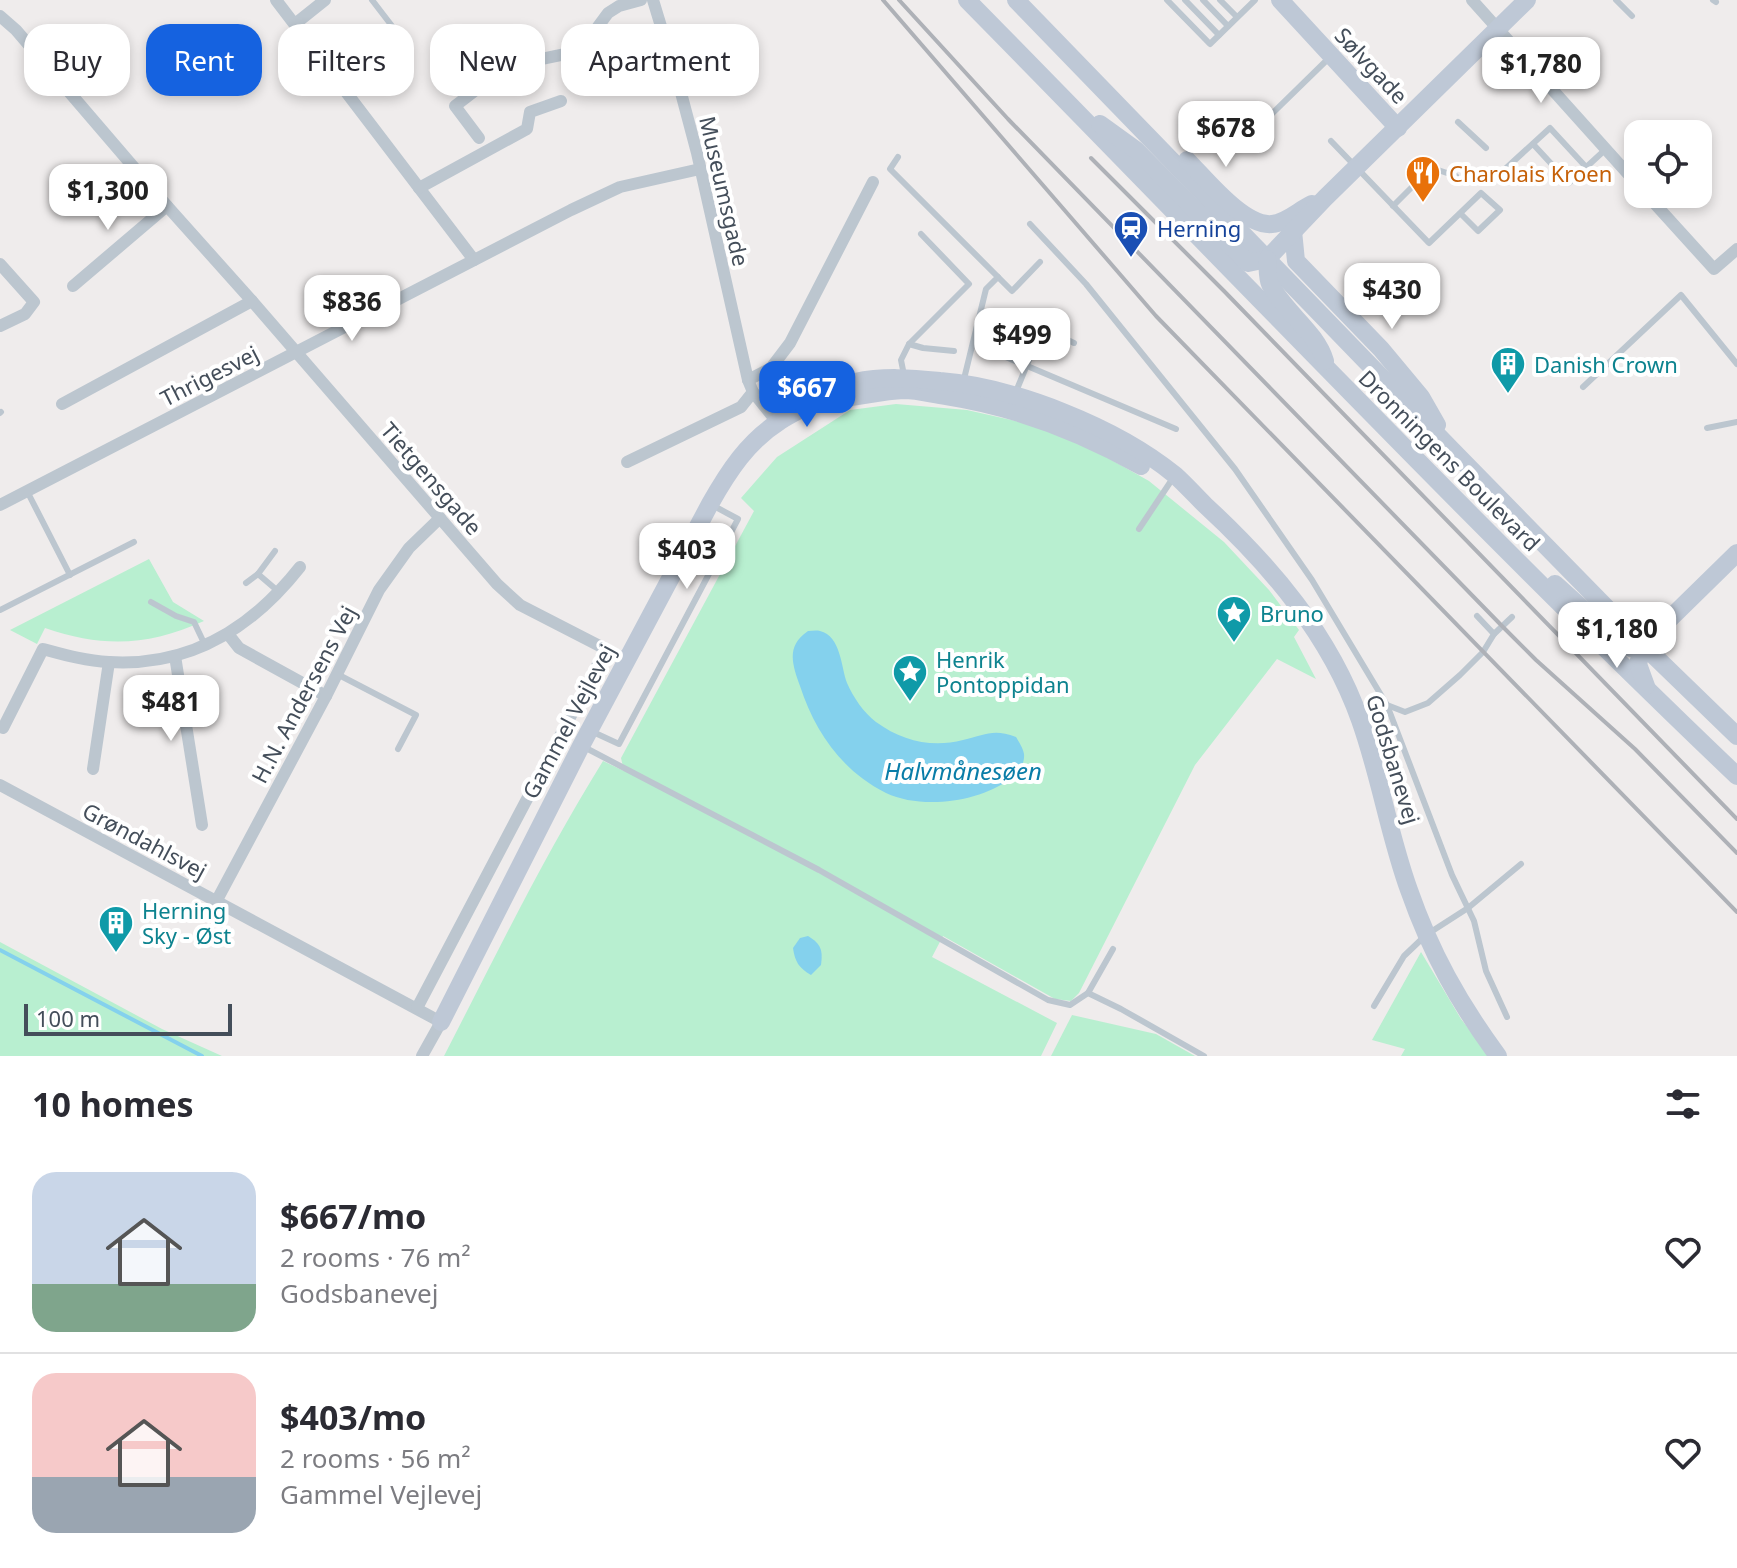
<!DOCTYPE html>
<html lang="en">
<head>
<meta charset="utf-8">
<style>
  :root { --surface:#fff; --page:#f7f7f7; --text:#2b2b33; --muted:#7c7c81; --line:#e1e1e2; --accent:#1562e0 }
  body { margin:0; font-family:"Noto Sans",sans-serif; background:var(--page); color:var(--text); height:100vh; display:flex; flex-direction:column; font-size:30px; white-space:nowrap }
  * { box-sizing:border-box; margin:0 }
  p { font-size:26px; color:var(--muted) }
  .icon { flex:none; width:44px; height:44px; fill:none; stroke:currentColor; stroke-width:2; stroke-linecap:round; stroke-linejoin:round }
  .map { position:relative; height:1056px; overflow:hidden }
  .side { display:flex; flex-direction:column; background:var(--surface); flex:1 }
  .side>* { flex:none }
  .guide { position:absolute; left:24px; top:24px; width:800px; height:72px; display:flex; gap:16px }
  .fabs { position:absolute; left:1624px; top:120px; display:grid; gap:16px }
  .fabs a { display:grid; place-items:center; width:88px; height:88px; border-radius:16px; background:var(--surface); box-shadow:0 4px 12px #0003; font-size:40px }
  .scale { position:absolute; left:24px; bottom:20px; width:208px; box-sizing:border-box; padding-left:8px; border:4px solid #444e5a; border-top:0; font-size:22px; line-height:28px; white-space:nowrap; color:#444e5a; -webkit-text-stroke:6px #fff; paint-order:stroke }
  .price { position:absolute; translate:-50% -68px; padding:0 18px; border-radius:16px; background:#fff; color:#222; font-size:26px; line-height:52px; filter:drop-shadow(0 2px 4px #0008) }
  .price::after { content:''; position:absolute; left:50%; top:48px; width:24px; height:18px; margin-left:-12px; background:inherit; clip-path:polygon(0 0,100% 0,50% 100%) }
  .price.current { background:var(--accent); color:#fff }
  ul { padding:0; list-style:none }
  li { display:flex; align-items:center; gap:24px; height:200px; padding:0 32px }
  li+li { border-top:2px solid var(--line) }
  li span { display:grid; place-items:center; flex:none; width:224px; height:160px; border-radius:24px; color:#555 }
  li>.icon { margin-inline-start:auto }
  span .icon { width:96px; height:96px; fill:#fffc; stroke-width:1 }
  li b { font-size:34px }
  h2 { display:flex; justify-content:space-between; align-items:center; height:96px; padding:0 32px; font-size:34px }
  .tag { padding:0 28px; border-radius:24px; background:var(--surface); box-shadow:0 4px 12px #0003; font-size:28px; line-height:72px }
  .tag.current { background:var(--accent); color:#fff }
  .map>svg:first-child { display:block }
</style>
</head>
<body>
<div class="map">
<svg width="1737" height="1056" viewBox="0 0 1737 1056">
  <rect width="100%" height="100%" fill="#efecec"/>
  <g fill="#b8efd0">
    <path d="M896,404L967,410L1033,425L1092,449L1149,481L1224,542L1269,590L1299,630L1294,637L1316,679L1277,659L1195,765L1079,993L1071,1001L1055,999L943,936L932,957L1057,1023L1041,1056H444C495,957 544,856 603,761L624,771L621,758L754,511L741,498L777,457L850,410Z"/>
    <path d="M149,559L173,602L204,621C148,646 104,648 45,628L37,644L10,630Z"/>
    <polygon points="0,942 162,1029 222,1056 0,1056"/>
    <polygon points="1421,952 1461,1019 1490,1056 1401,1056 1405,1049 1372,1040"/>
    <polygon points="1072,1015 1156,1034 1195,1056 1051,1056"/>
  </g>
  <g fill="#84d1ed">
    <path d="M808,631C812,631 816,630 820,631C841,636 841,667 847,683C853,697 864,713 876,722C902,741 932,748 963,740C985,735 993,728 1016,737C1019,742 1023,748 1024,754C1025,765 1018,773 1010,779C979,802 922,810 886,793C842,771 815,732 800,686C792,664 786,646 808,631Z"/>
    <path d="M808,936C821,944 823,950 821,965L811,975C799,968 795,962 793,948L800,938Z"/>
  </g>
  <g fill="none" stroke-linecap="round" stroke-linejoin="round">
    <polyline stroke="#84d1ed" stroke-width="4" points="0,950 202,1056"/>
    <g stroke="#bcc6cf" stroke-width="6">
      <polyline points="372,0 392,26"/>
      <polyline points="1167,0 1210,44 1255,0"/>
      <polyline points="1185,0 1219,35"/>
      <polyline points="1203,0 1228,26"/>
      <polyline points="1220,0 1237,17"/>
      <polyline points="1616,0 1632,16"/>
      <polyline points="1713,0 1716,2"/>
      <polyline points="680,89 728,73"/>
      <polyline points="1458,122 1486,148"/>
      <polyline points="1331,141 1429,243 1481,193 1500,210 1478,231 1460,213"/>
      <polyline points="1533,144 1569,183 1606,149"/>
      <polyline points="1240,145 1329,58"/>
      <polyline points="898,157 890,169 998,277 986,289 963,383"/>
      <polyline points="1492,181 1550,128 1586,167"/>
      <polyline points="1393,206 1429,170 1438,170 1456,176"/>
      <polyline points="1030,224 1086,284 1235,469 1312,580 1387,705 1405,712 1428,703 1460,675 1483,652 1494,634 1512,617"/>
      <polyline points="998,277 1012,291 1040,262"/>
      <polyline points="909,344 923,348 954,351"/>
      <polyline points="987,349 1176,429"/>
      <polyline points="904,375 901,360 909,344 969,284 921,234"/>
      <polyline points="1583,387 1681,295 1737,364"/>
      <polyline points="1015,394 1042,328 1074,343"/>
      <polyline points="0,413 1,412"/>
      <polyline points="1707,428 1737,422"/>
      <polyline points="27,491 70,575"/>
      <polyline points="1139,529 1173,478"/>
      <polyline points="258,574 279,592"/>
      <polyline points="246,583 258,574 275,551"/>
      <polyline points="151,602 176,616 194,622 205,645"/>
      <polyline points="0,610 134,542"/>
      <polyline points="1477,616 1494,634"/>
      <polyline points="337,674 416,715 398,749"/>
      <polyline points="1387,705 1452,875 1474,921 1486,971 1507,1017"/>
      <polyline points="593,732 619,744 738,519 712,505"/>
      <polyline points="584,747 819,870 1048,1000 1070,1005 1088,993 1121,1009 1204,1056"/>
      <polyline points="1088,993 1113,949"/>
      <polyline points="1374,1006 1404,956 1426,935 1468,908 1521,864"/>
    </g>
    <g stroke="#bcc6cf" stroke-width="12">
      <polyline points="276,0 474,260"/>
      <polyline points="653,0 680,89 697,153 748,380 753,392 777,422"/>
      <polyline points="1472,0 1638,185"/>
      <polyline points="0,16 16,30 167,206 252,301 497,584 520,605 627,660"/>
      <polyline points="295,24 325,0"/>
      <polyline points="479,138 455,106 507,66 580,51 608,13 619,6 641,0"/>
      <polyline points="419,188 527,129 530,112 561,101"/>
      <polyline points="1646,194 1714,269 1737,249"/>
      <polyline points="0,264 34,302 25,314 0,326"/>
      <polyline points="73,286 167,206"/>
      <polyline points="748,380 771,368 790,343 873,182"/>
      <polyline points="62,404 252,301"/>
      <polyline points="627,462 741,407 753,392"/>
      <polyline points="0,505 571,210 620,187 700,169"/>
      <polyline points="228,634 239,648 326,696"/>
      <polyline points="175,656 202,825"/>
      <path d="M3,728L43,649C65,655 86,661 109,662C190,667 252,628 300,567"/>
      <polyline points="93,769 109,662"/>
      <polyline points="0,785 441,1022 422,1056"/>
      <polyline points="217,900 326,696 379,590 409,548 440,518"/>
      <polyline points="417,1008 606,649"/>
    </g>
    <g stroke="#bec8d6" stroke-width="18">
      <path d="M967,0C1223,260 1473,524 1737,776"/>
      <polyline points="1016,0 1451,449 1643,645 1737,736"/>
      <polyline points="1280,0 1398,128"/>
      <polyline points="1100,124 1136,150 1248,263 1267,259"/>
      <path d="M1187,160C1206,179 1244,227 1272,224C1286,223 1299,210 1312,204"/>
      <polyline points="1293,231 1296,261 1381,349 1421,397 1437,425"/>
      <polyline points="1267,259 1325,198 1527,0"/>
      <path d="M1267,259C1268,267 1267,277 1270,284C1285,313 1316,331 1325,361"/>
      <path d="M819,399C847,401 875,391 904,390C917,390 932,394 946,396C1016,407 1079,431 1141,466"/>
      <polyline points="1555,584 1616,639 1631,648 1643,645"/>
      <polyline points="1646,686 1638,664 1643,645 1737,553"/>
      <path d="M441,1022L581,746L710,504C728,472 748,441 780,421C792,413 805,408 817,400C822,397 826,392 831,389C837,385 848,383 855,382C883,376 911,378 940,381C1015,387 1116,427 1175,475C1185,484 1195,495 1205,505C1271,566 1330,635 1360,720C1380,776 1389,835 1409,890C1431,953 1459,1003 1498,1056"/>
    </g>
    <g stroke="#aeb1b7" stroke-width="4">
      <polyline points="883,0 1156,316 1737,912"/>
      <polyline points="899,0 1008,119 1502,626 1536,660 1635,749 1737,853"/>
      <polyline points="1091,158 1224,291 1737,819"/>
    </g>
  </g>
  <defs>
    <symbol id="restaurant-pin" viewBox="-11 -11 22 30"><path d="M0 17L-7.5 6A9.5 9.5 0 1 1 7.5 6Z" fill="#e8710a" stroke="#fff"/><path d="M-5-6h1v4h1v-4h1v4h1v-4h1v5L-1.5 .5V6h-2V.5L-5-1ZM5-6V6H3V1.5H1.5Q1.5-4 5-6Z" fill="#fff"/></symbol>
    <symbol id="station-pin" viewBox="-11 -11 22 30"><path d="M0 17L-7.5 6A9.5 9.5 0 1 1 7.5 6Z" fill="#1a4fb4" stroke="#fff"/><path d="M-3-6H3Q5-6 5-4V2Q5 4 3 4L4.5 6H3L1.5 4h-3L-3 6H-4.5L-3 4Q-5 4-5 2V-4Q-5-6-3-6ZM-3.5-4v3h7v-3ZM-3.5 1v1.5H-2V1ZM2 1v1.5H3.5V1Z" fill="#fff"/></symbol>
    <symbol id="building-pin" viewBox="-11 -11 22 30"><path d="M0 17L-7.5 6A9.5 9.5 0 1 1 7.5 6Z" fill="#0f9aa8" stroke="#fff"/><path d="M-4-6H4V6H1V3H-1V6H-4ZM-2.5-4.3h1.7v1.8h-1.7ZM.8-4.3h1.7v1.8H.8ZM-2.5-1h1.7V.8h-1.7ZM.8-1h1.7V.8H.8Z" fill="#fff"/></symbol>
    <symbol id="sight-pin" viewBox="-11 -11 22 30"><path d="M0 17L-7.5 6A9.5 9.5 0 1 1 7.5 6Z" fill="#0f9aa8" stroke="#fff"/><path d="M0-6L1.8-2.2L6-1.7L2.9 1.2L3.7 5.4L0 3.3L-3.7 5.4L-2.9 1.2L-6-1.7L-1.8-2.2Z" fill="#fff"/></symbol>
  </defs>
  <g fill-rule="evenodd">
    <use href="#restaurant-pin" x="1403" y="153" width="40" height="54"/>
    <use href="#station-pin" x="1111" y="208" width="40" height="54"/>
    <use href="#building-pin" x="1488" y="344" width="40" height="54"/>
    <use href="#sight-pin" x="1214" y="593" width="40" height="54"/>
    <use href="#sight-pin" x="890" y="652" width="40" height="54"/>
    <use href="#building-pin" x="96" y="903" width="40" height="54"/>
  </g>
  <g text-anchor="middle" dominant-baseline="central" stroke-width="8" stroke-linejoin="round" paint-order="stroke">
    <g font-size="22" fill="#444e5a" stroke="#fff">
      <text transform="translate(1372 65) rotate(47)">Sølvgade</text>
      <text transform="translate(725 191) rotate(77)">Museumsgade</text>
      <text transform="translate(209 375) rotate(-27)">Thrigesvej</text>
      <text transform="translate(1450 460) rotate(45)">Dronningens Boulevard</text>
      <text transform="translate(432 478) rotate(49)">Tietgensgade</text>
      <text transform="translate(303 694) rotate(-62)">H.N. Andersens Vej</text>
      <text transform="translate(568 721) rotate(-62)">Gammel Vejlevej</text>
      <text transform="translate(1394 759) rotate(73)">Godsbanevej</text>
      <text transform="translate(145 840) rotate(28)">Grøndahlsvej</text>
    </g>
    <g font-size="22" fill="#c56008" stroke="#fff" text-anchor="start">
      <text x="1449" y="173">Charolais Kroen</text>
    </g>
    <g font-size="22" fill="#164399" stroke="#fff" text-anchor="start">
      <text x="1157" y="228">Herning</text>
    </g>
    <g font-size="22" fill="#0d838f" stroke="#fff" text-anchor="start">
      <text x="1534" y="364">Danish Crown</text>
      <text x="1260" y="613">Bruno</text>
      <text x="936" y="659">Henrik<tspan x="936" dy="25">Pontoppidan</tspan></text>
      <text x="142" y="910">Herning<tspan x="142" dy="25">Sky - Øst</tspan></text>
    </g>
    <g font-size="24" font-style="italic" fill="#097da8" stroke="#fff">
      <text x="963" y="770">Halvmånesøen</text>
    </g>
  </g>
</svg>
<div class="fabs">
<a><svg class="icon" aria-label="locate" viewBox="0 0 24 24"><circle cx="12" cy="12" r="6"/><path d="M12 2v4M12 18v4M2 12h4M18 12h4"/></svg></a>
</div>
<div class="scale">100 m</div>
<b class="price" style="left:1541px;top:105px">$1,780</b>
<b class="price" style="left:1226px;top:169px">$678</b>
<b class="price" style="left:108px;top:232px">$1,300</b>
<b class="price" style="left:1392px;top:331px">$430</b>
<b class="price" style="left:352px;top:343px">$836</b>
<b class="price" style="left:1022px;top:376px">$499</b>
<b class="price current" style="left:807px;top:429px">$667</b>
<b class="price" style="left:687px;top:591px">$403</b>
<b class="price" style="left:1617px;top:670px">$1,180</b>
<b class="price" style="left:171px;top:743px">$481</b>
<div class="guide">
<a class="tag">Buy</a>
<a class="tag current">Rent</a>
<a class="tag">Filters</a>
<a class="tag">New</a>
<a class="tag">Apartment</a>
</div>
</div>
<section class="side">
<h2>10 homes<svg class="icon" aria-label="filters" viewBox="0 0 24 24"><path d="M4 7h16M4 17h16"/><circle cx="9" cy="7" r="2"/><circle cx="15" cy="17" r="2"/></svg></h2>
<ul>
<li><span style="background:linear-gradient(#c9d6e8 70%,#7fa58c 0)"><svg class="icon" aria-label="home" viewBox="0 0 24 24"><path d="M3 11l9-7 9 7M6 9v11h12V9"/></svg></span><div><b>$667/mo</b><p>2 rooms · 76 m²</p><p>Godsbanevej</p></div><svg class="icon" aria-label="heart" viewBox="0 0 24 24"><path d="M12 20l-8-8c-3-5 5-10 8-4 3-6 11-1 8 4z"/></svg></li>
<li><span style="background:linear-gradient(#f6c9c9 65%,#9aa5b1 0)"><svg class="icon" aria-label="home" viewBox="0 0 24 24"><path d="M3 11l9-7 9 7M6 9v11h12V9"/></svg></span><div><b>$403/mo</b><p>2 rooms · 56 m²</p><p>Gammel Vejlevej</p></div><svg class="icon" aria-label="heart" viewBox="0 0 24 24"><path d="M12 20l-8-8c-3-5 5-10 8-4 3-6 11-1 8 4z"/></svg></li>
</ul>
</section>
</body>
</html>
